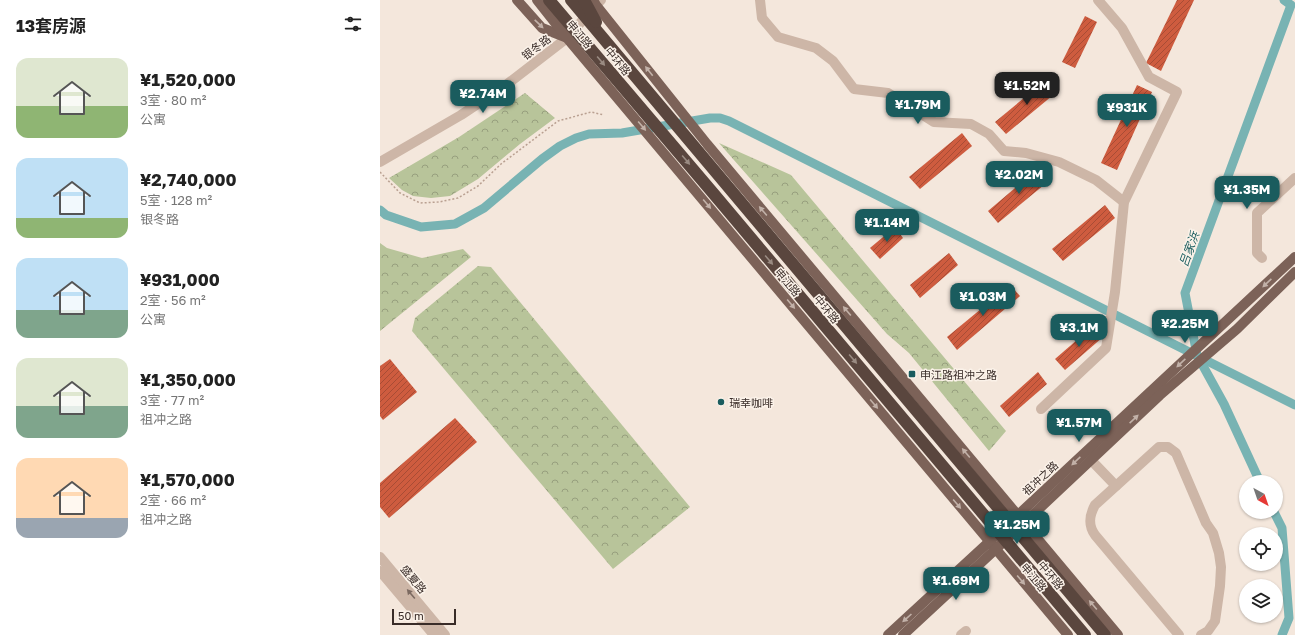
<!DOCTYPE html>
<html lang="zh">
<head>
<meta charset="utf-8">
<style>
  :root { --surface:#fff; --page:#f2f2f2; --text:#222; --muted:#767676; --accent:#1a5c5e }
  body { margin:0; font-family:"Golos Text","Noto Sans SC",sans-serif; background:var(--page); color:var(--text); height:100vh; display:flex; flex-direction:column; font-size:15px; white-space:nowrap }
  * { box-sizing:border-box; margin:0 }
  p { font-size:13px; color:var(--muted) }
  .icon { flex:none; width:22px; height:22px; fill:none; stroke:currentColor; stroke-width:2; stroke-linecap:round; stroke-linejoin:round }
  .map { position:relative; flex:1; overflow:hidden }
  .details { display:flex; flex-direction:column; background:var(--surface); width:380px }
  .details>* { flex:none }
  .needle { width:26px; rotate:140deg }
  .controls { position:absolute; left:859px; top:475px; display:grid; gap:8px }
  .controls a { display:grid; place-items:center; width:44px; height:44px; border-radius:50%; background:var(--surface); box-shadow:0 1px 3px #0004; font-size:20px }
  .scale { position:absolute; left:12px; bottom:10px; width:64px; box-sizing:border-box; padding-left:4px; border:2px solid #392c28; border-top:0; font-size:11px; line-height:14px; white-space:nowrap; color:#392c28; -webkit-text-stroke:3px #fbf2e9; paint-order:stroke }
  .price { position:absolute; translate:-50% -34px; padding:0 9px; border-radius:8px; background:var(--accent); color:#fff; font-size:13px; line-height:26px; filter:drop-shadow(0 1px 2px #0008) }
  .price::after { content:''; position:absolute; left:50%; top:24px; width:12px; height:9px; margin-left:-6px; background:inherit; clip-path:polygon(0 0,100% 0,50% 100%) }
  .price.current { background:#222; color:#fff }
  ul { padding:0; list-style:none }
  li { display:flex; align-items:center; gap:12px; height:100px; padding:0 16px }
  li span { display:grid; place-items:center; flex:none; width:112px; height:80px; border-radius:12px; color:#555 }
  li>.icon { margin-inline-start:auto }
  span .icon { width:48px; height:48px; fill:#fffc; stroke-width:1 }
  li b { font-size:17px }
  h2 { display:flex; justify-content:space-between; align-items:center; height:48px; padding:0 16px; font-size:17px }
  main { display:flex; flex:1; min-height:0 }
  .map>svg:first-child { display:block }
</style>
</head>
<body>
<main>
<section class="details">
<h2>13套房源<svg class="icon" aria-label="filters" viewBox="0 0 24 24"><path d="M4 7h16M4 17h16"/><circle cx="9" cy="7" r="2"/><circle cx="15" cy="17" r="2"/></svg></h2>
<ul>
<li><span style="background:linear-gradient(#dfe7d0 60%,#8fb573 0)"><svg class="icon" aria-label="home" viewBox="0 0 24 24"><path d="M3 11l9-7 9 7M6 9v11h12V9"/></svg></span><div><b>¥1,520,000</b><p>3室 · 80 m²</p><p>公寓</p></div></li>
<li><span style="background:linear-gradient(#bfe0f5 75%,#8fb573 0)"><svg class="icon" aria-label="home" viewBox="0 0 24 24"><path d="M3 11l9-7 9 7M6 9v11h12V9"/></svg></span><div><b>¥2,740,000</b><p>5室 · 128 m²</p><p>银冬路</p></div></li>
<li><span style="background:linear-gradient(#bfe0f5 65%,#7fa58c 0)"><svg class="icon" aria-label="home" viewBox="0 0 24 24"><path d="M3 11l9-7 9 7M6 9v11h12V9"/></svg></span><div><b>¥931,000</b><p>2室 · 56 m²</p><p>公寓</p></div></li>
<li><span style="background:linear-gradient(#dfe7d0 60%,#7fa58c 0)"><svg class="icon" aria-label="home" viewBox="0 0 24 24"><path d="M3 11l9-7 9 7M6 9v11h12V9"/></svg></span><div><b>¥1,350,000</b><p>3室 · 77 m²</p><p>祖冲之路</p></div></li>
<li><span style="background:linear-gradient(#ffd9b3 75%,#9aa5b1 0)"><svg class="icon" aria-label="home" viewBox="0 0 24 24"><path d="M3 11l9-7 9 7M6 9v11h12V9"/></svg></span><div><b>¥1,570,000</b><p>2室 · 66 m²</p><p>祖冲之路</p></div></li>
</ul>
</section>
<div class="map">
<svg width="915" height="635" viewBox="0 0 915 635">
  <defs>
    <pattern id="forest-crowns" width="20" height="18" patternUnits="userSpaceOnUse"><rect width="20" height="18" fill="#b8c49a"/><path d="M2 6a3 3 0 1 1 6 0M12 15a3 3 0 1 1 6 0" fill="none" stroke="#979f7e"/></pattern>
    <pattern id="building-hatch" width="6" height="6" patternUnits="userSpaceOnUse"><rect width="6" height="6" fill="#ce5c3f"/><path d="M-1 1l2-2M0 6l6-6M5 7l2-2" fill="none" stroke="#a84c35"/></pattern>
  </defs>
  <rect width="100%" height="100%" fill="#f4e7dc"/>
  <g fill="url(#forest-crowns)">
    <polygon points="145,93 175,118 140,144 98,179 70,196 51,198 33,196 22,190 9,178 79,137"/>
    <polygon points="339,143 411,175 626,431 609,451 529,353 507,334"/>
    <polygon points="0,243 7,248 42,258 83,249 91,257 0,331"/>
    <polygon points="98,266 111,267 310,507 233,569 32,331 35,318"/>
  </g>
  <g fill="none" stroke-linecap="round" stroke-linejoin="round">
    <g stroke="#78b3b3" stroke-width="9">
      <polyline points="0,210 6,215 41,227 75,224 104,208 162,159 180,146 196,138 209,134 242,133 330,118 340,118 349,121 915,405"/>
      <polyline points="880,482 844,404 817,355 805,293 911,5 904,0"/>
      <polyline points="894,512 902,528 909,618 902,635"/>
    </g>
  </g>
  <g fill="url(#building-hatch)">
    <polygon points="797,0 814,0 781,71 766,63"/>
    <polygon points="705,16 717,22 695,68 682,62"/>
    <polygon points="668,78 678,91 626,134 615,122"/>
    <polygon points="757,85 772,92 737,170 721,163"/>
    <polygon points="582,133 592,146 540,189 529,177"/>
    <polygon points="660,167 670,180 618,223 608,211"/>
    <polygon points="725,205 735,218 683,261 672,249"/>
    <polygon points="515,227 523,238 500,259 490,248"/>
    <polygon points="569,253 578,265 540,298 530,285"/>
    <polygon points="630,285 640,296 577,350 567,337"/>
    <polygon points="713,326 723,337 685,370 675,359"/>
    <polygon points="10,359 37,392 3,420 0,416 0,366"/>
    <polygon points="658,372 667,384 629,417 620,406"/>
    <polygon points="75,418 97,442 9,518 0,507 0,483"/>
  </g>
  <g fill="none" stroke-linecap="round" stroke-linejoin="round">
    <polyline stroke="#b9a091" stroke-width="1.5" stroke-dasharray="2 2" stroke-linecap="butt" points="0,172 20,193 40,203 59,202 78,198 98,186 121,164 178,121 211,112 224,115"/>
    <g stroke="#cdb6a7" stroke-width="10">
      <polyline points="380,0 382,18 398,37 436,48 453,61 474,89 508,93 554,122 591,124 609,134 624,151 646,153 679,162 716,180 744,202"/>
      <polyline points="0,162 81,115 126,85 187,38 216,5 221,0"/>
      <polyline points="882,258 877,253 877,213 915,178"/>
      <polyline points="661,409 726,348 735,292 744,202 797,92 769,77 742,28 718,0"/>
      <polyline points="711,460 736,486"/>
      <polyline points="0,557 65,635"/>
      <polyline points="0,571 54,635"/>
      <polyline points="581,635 586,631"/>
      <path d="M799,635L715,535C708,525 709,516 715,505L779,447H788L796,453L826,523L833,533L839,553L841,567L840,586L835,621L828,631L821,635"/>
    </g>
    <g stroke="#7c6258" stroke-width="10">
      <polyline points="137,0 162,28 185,37"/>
      <polyline points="157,0 187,38 688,635"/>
      <polyline points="213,0 216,5 327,144 738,635"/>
      <polyline points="508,635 609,542 915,257"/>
      <polyline points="523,635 644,523 780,395 857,329 915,272"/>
    </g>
    <g stroke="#5a463e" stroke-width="12">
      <polyline points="169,0 333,193 705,635"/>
      <polyline points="191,0 725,635"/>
      <polyline points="204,0 216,22"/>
    </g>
  </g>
  <defs><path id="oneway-solid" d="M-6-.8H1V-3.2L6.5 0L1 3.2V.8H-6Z"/></defs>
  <g fill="#c2b1a8">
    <use href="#oneway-solid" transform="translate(159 24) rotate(44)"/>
    <use href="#oneway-solid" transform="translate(269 71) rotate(-128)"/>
    <use href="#oneway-solid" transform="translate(262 126) rotate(50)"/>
    <use href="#oneway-solid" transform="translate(327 204) rotate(50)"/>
    <use href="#oneway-solid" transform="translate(383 211) rotate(-130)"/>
    <use href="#oneway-solid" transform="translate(887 283) rotate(137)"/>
    <use href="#oneway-solid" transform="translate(411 304) rotate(50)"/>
    <use href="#oneway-solid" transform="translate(467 311) rotate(-130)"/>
    <use href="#oneway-solid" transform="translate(801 363) rotate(137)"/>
    <use href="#oneway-solid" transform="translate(494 404) rotate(50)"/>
    <use href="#oneway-solid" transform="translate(754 419) rotate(-43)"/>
    <use href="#oneway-solid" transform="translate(586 453) rotate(-130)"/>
    <use href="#oneway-solid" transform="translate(696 461) rotate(137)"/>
    <use href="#oneway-solid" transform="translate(577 504) rotate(50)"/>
    <use href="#oneway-solid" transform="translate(641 580) rotate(50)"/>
    <use href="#oneway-solid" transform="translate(713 605) rotate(-130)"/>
    <use href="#oneway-solid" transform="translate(527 618) rotate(138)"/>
  </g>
  <g fill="#9a8b82">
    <use href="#oneway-solid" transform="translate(221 61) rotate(50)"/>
    <use href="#oneway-solid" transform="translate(306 160) rotate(50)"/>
    <use href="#oneway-solid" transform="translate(389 260) rotate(50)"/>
    <use href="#oneway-solid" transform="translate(473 359) rotate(50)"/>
  </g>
  <use fill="#7c6a61" href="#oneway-solid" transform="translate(31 594) rotate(-130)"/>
  <g fill="#1a5c5e" stroke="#fbf2e9" stroke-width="1.5">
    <rect x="528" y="370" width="8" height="8" rx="2"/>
    <circle cx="341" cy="402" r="4"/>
  </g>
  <g text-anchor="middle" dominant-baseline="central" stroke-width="3" stroke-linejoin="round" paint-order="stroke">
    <g font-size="11" fill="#392c28" stroke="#fbf2e9">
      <text transform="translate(200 34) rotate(50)">申江路</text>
      <text transform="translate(156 47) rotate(-37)">银冬路</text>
      <text transform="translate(238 61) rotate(50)">中环路</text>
      <text transform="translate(408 282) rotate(50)">申江路</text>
      <text transform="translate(447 309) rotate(50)">中环路</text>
      <text transform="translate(660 478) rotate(-43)">祖冲之路</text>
      <text transform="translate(671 575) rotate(50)">中环路</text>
      <text transform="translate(654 577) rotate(50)">申江路</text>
      <text transform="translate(34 579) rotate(50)">盛夏路</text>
    </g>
    <g font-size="11" fill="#392c28" stroke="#fbf2e9" text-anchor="start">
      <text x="540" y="374">申江路祖冲之路</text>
      <text x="349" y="402">瑞幸咖啡</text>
    </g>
    <g font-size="12" font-style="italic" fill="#1a5c5e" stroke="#fbf2e9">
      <text transform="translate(809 249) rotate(-70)">吕家浜</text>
    </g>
  </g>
</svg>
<div class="controls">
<a><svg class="needle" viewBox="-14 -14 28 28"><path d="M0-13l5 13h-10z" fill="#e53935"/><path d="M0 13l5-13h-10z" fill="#767676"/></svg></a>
<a><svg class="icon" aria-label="locate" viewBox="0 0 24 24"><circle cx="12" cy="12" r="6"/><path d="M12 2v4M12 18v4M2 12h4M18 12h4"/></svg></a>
<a><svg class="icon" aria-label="layers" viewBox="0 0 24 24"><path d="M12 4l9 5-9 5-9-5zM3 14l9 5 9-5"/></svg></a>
</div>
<div class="scale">50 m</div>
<b class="price current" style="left:647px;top:106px">¥1.52M</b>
<b class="price" style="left:103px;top:114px">¥2.74M</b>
<b class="price" style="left:538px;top:125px">¥1.79M</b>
<b class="price" style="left:747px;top:128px">¥931K</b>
<b class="price" style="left:639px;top:195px">¥2.02M</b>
<b class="price" style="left:867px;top:210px">¥1.35M</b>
<b class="price" style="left:507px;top:243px">¥1.14M</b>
<b class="price" style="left:603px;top:317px">¥1.03M</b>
<b class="price" style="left:805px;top:344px">¥2.25M</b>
<b class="price" style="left:699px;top:348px">¥3.1M</b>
<b class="price" style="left:699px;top:443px">¥1.57M</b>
<b class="price" style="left:637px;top:545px">¥1.25M</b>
<b class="price" style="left:576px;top:601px">¥1.69M</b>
</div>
</main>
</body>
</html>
